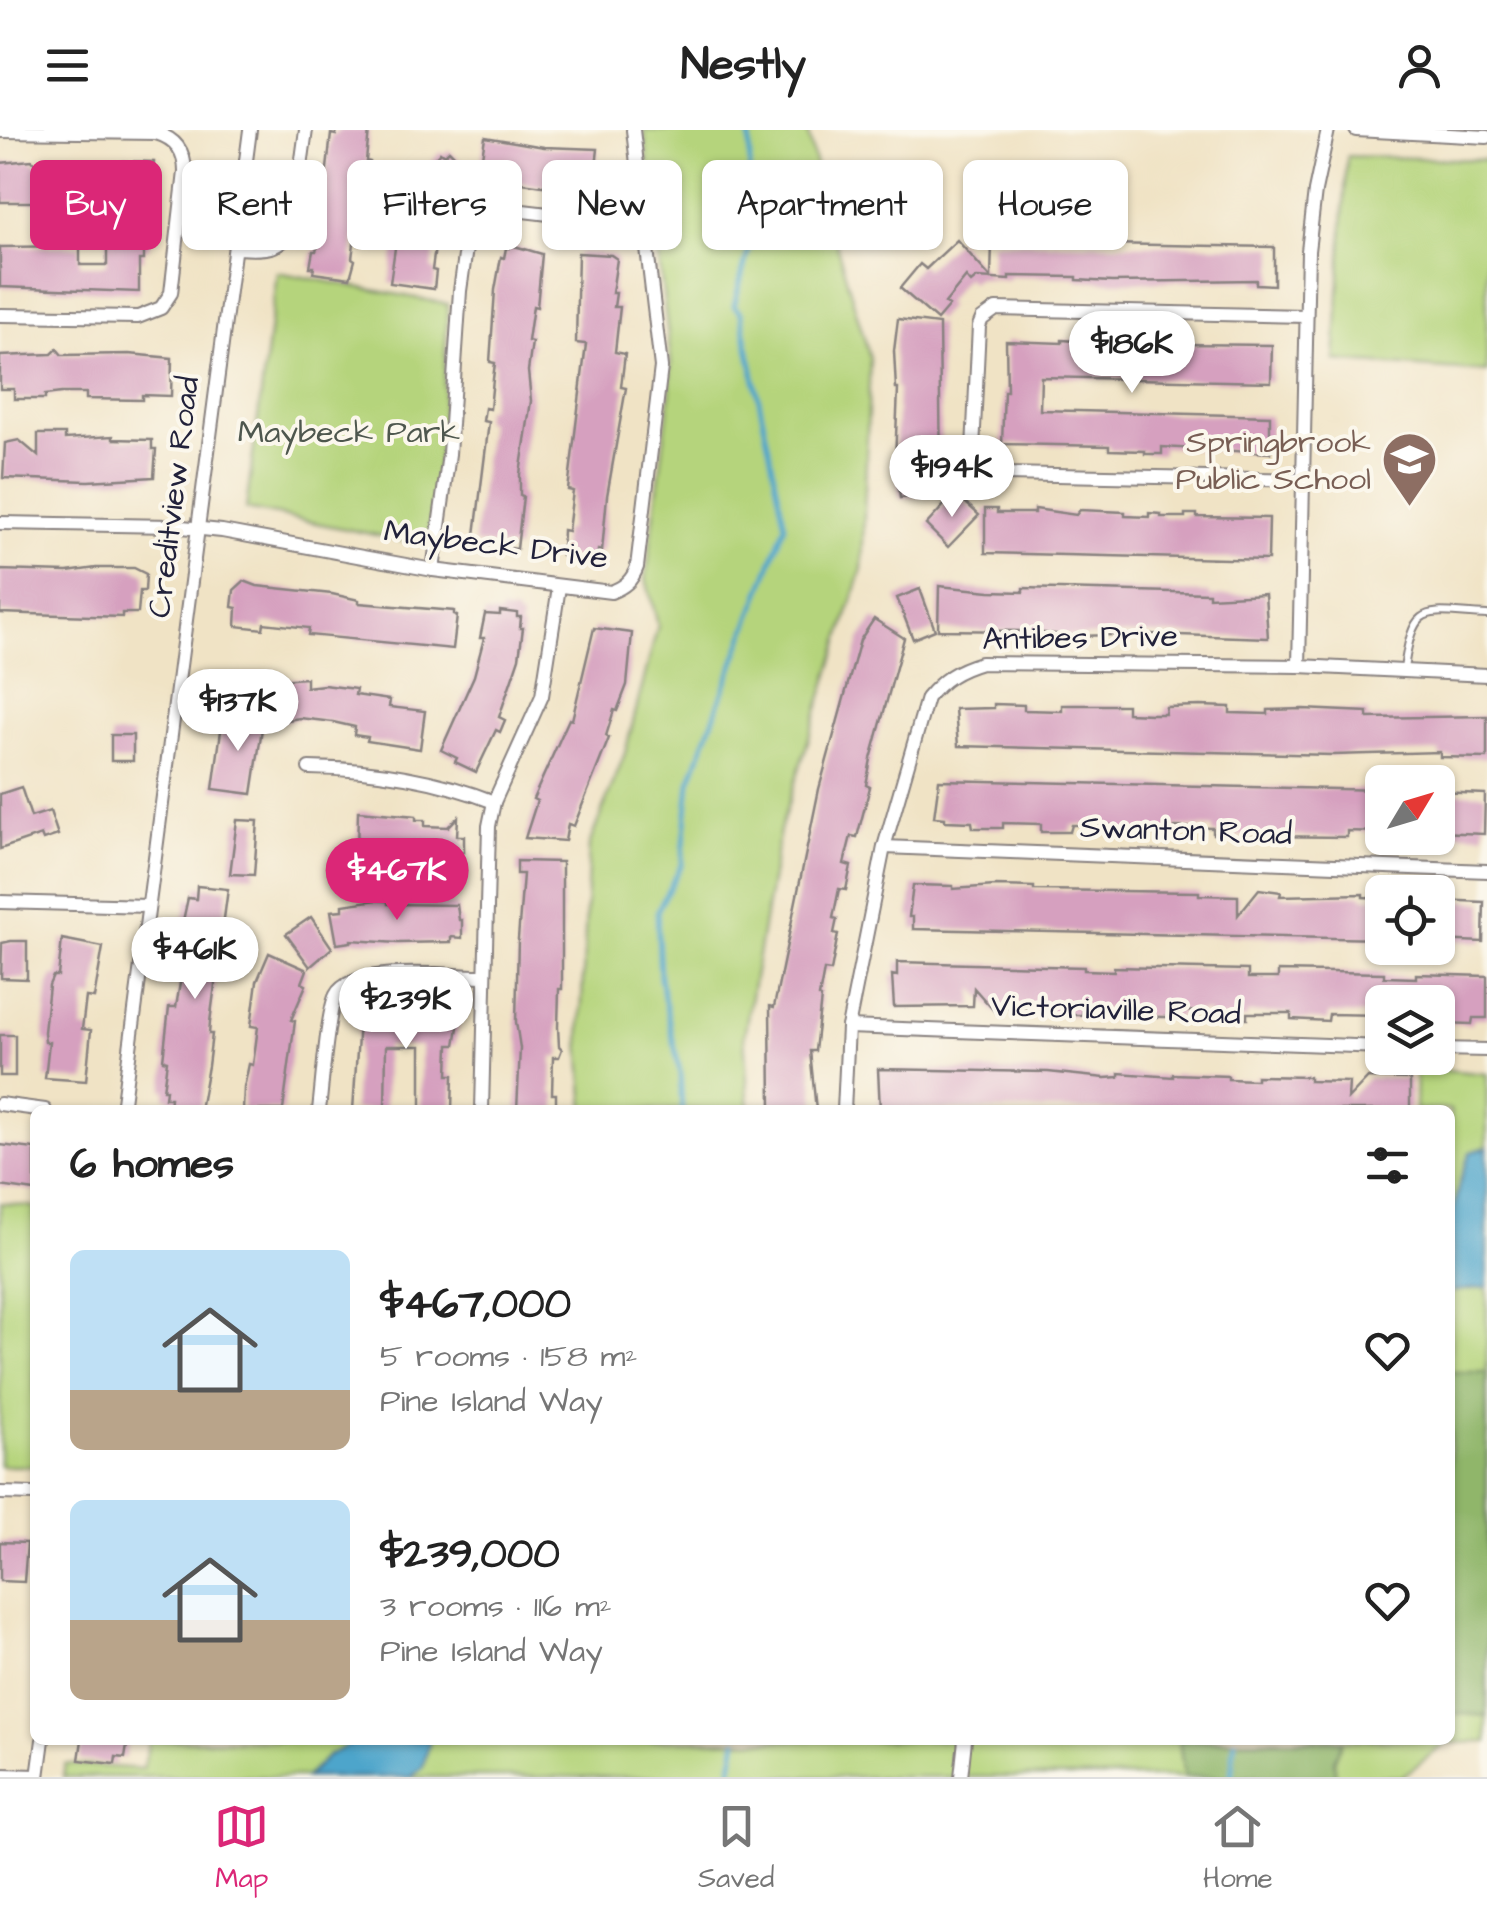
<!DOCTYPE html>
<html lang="en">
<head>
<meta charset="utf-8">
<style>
  :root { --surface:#fff; --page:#f6f6f6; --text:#222; --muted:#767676; --line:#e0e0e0; --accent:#db2777 }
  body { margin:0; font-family:"Architects Daughter",sans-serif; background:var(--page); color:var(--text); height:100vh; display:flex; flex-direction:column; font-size:38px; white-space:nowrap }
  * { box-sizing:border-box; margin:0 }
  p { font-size:32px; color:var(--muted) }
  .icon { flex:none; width:55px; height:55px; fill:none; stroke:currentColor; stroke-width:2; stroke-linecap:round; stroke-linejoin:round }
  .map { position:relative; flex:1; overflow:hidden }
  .details { position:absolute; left:30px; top:975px; width:1425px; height:640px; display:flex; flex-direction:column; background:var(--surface); border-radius:15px; box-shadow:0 2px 8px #0004 }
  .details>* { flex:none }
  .top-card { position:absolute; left:30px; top:30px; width:1428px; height:90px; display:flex; gap:20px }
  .needle { width:65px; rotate:52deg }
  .tools { position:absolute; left:1365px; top:635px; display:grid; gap:20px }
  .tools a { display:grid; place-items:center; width:90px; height:90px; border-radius:15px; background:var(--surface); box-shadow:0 2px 8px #0004; font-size:50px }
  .price { position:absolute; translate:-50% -85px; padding:0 22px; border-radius:35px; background:#fff; color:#222; font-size:32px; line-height:65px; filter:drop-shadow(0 2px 5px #0008) }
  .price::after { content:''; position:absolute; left:50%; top:60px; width:30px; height:22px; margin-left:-15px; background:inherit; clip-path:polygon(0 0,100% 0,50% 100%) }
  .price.active { background:var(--accent); color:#fff }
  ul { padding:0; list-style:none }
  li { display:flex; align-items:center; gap:30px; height:250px; padding:0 40px }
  li span { display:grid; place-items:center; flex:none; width:280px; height:200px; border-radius:15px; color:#555 }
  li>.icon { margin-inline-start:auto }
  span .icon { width:120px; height:120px; fill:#fffc; stroke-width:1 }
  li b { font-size:42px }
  h2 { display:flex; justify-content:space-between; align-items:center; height:120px; padding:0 40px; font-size:42px }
  .chip { padding:0 35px; border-radius:15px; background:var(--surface); box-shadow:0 2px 8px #0004; font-size:35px; line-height:90px }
  .chip.active { background:var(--accent); color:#fff }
  header { display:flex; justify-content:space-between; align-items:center; height:130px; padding:0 40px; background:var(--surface); font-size:45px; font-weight:700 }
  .tabs { display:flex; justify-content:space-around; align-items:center; height:140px; border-top:2px solid var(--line); background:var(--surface); font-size:28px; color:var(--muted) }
  .tabs a { display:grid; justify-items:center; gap:5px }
  .tabs .active { color:var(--accent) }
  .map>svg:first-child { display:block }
</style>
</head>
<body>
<header><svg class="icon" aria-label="menu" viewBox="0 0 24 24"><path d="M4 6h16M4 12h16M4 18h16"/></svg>Nestly<svg class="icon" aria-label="person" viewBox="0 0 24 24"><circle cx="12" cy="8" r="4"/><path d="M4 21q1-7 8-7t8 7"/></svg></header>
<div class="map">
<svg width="1487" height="1647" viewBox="0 0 1487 1647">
  <rect width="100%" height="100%" fill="#fbf7ec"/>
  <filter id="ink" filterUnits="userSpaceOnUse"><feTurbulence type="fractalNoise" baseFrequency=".01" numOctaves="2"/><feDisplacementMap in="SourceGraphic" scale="20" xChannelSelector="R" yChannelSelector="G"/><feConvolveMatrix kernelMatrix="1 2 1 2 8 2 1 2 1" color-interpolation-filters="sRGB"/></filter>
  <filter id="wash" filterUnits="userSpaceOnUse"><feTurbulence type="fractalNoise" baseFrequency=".0048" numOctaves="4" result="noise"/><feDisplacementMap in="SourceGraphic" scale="40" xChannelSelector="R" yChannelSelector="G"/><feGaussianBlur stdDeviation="2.25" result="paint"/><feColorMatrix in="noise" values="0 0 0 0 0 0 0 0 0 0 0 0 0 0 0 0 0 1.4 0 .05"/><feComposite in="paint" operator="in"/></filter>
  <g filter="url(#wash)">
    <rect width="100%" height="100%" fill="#f0e3c5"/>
    <g fill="#b5d47b" stroke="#6c7b5b" stroke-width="2.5">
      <polygon points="644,0 807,0 832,100 870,228 862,439 780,700 744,906 749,980 585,980 580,913 589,715 625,623 658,495 646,449 670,265 671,232"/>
      <polygon points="1347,26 1487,30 1487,242 1335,231"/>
      <polygon points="277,142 448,174 441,309 429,401 421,414 246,379"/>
      <polygon points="1416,937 1487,944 1487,1612 1447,1613 1401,1647 63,1647 65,1634 143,1639 149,1610 1450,1610 1450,980 1415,980"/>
      <polygon points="0,1073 35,1077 35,1336 0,1336"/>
    </g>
    <g fill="#90b66b" stroke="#596c53" stroke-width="2.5">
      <polygon points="1450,1242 1487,1242 1487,1586 1450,1583"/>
      <polygon points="1179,1610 1343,1610 1334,1631 1336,1647 1184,1647"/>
    </g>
    <g fill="#4ea5cb" stroke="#386483" stroke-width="2.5">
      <path d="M1487,1017V1157L1450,1162C1450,1110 1449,1071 1470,1022Z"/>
      <polygon points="358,1610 430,1610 423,1637 411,1647 305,1647 329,1625"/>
    </g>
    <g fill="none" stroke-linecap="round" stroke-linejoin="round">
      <g stroke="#4ea5cb" stroke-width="5">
        <polyline points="682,980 680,942 660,848 657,781 682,734 690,652 785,395 741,183 734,176 749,118 750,0"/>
        <polyline points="730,1647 737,1610"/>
        <polyline points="1231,1647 1235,1610"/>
      </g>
    </g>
    <g id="blocks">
      <g fill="#d6a0bf">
        <polygon points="337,0 369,0 366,31 370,32 361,100 356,99 352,128 355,130 350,148 313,143 314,137 310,137 313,121 316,121 318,116 331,4 336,5"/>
        <polygon points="485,7 544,17 598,19 593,63 479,47"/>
        <polygon points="449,20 477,48 464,61 460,58 449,69 439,80 444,84 435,94 402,65 440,22 444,25"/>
        <polygon points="32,30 35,34 92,36 86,79 59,75 60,72 0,72 0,33"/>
        <polygon points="123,31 154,32 149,118 144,118 144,130 139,130 139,162 0,157 0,117 80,116 80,135 107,135 107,109 110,109 110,99 114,99 114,34 123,34"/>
        <polygon points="399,90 442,98 440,110 436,110 432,140 436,141 434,159 390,153"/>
        <polygon points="957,110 991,148 992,112 1274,117 1274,155 1256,154 1256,150 1112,152 1077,150 1077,147 1009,146 1009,150 977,148 971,153 966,147 945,173 949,176 937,190 900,158 920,134 926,139"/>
        <polygon points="511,115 542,124 537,177 533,176 528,211 532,212 528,241 531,271 520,344 520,365 523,366 517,419 474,413 489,292 483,291 485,278 490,279 493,249 495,233 490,232 495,160 501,127 504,128 506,118 510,118"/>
        <polygon points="578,123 611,125 617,129 612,163 616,163 614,177 620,177 615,222 625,224 621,257 626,258 607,366 602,421 598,420 597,430 592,430 592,433 562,425 563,400 568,401 573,361 568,360 586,214 576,213"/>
        <polygon points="898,189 939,194 941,343 948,342 950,361 900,368 895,330 898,259 896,259 894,221"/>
        <polygon points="1062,210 1168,217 1182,216 1182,214 1272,215 1271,252 1041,247 1040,280 1270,286 1270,323 1162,317 1162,324 1145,324 1145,321 1109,320 1109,316 1002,314 1004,261 1007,261 1006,211 1062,213"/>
        <polygon points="57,219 62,225 129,224 172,228 171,266 142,265 142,270 86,269 86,263 61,263 45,265 45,269 14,269 14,259 0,259 0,226 52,224"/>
        <polygon points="38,304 65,304 65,309 113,306 113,309 152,310 152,319 156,319 154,347 88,351 3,348 5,313 19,310 38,326"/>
        <polygon points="955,363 979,385 948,417 926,395"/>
        <polygon points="985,379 997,379 997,383 1035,383 1035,379 1076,385 1080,380 1125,382 1125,386 1149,387 1149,383 1161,384 1161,387 1185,387 1185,384 1197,384 1197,387 1269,388 1268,430 985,423"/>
        <polygon points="96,438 134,438 146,444 145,461 140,461 138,483 122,483 122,487 0,483 0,440 67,442"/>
        <polygon points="244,451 257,456 332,464 359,470 359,473 454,481 454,485 457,486 453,519 308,505 309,498 264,493 263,499 236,496 237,478 232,477 234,460"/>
        <polygon points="939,456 990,461 1023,462 1023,458 1209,463 1209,467 1265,464 1268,508 1149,504 1077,506 1022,501 938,500"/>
        <polygon points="920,459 935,500 913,509 897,468"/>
        <polygon points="500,481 517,483 517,487 521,487 520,498 523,498 519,528 499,587 505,590 500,602 496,600 476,642 455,632 457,628 441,620 474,546 484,508 480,508 485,484 500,485"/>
        <polygon points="874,489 904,508 871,629 866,655 870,657 857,707 851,706 844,734 851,736 846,760 839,759 833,788 837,789 834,803 838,804 831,841 824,840 819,867 821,868 815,921 810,921 816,980 771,980 770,876 774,877 819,659 860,510"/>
        <polygon points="594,498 632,503 627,555 617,581 614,580 606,606 609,608 574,696 568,694 565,711 525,708 537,671 533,669 569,589 572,590"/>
        <polygon points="306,548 306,557 324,555 356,559 355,565 390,570 389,577 425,581 420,619 367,611 368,607 354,605 355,597 333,592 300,588 281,591 278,550"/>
        <polygon points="994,574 1024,575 1024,580 1062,581 1062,575 1127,575 1127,583 1152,584 1165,584 1166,577 1200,576 1230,577 1230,583 1268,584 1268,580 1303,579 1368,582 1368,588 1487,586 1487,628 1440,627 1440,622 1333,625 958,616 955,579 994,578"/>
        <polygon points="223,586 251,587 251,590 263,592 252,664 213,659"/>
        <rect x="111" y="605" width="22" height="26"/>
        <polygon points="939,650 1382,660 1381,702 1347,701 1347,707 1247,706 1213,704 1213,698 1175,697 1174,704 1144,704 1109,701 1110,695 1072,695 1070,702 1041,702 1041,694 1003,693 1003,698 973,698 972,692 945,691 945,688 934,687"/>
        <polygon points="21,657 31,687 50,681 58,705 43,710 41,705 0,719 0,664"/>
        <polygon points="1438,662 1485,664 1484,704 1438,702"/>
        <polygon points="358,681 416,686 416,690 425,690 425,696 448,697 458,687 457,706 464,706 464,722 458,722 456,740 430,740 430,733 400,732 400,725 392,725 392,722 357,722"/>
        <polygon points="237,690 258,691 254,745 230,744"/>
        <polygon points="517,731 562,732 562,859 559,859 558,897 559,916 562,919 559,927 553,927 552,964 556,964 556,980 517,980 520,918 516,892 518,809 523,744 517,744"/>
        <polygon points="913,755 953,756 953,759 995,756 1034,757 1034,760 1199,762 1199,765 1238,766 1238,785 1259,759 1281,762 1280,766 1363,764 1363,767 1382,768 1382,809 913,799 913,787 909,787"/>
        <polygon points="197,756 228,759 210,892 209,904 212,904 208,936 200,980 169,980 170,968 165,968 166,960 163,960 167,931 163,930 169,877 176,877 182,841 187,842 191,810 179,809 188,768 196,769"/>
        <polygon points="377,770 388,771 388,774 457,775 459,790 462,790 462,808 451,807 451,812 398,813 351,810 351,812 337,814 331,781 343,780 343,775"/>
        <polygon points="1438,770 1484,772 1483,812 1438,810"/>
        <polygon points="311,787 332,818 310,837 286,804"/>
        <polygon points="62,809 103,817 94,868 86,867 82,899 91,900 86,951 45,948 49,912 45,912 44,902 49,855 53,846 58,846"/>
        <polygon points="11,811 27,811 27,849 1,848 2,813"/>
        <polygon points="269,823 307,840 302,853 306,855 291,890 295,891 283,980 243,980 244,958 249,934 253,935 258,897 251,896 257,851"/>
        <polygon points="897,832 1084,837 1084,840 1114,841 1114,837 1248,840 1248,848 1278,848 1278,841 1384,843 1384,847 1416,848 1416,844 1487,846 1487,888 1473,888 1472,894 1442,893 1442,887 1438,887 1438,872 1382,872 1382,885 1329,884 1328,891 1291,889 1291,883 1247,883 1247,889 1208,888 1208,882 1180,881 1179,887 1164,887 1127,886 1127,880 1098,879 1083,880 1082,885 1045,885 1045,878 1016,877 1001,877 996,883 974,858 973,876 894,877 892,845 897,846"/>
        <polygon points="408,874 453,874 453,880 461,879 455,915 449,915 448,945 453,945 452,980 421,980 421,916 386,916 385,980 353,980 360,877 408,878"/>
        <rect x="0" y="905" width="15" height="41"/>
        <polygon points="878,939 1048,942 1105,948 1119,947 1119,943 1173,947 1173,944 1228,946 1228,949 1256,950 1256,946 1309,947 1309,951 1349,952 1348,969 1368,948 1410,949 1410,980 880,980"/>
        <polygon points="0,1015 35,1019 35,1061 0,1056"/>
        <polygon points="0,1412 27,1413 24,1452 0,1451"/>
        <polygon points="82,1610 128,1610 125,1628 116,1627 115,1634 79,1630"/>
      </g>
    </g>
  </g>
  <g filter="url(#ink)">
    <use href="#blocks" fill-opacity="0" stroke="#898280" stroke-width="2.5"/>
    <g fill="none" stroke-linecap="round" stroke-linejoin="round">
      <defs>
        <path id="service" d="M1404,539C1414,470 1424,482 1487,485"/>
        <g id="minor">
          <polyline points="1356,0 1487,7"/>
          <path d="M0,1L156,3C176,9 185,21 185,42L171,163L161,178L138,187L0,185"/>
          <path d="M235,118C261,119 282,123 293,95L306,0"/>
          <polyline points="1302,350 1003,344 985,335 973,319 979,196 982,189 996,179 1306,186"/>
          <path d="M0,393L172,396L222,401L433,440L611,462C624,457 632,451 637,437L661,237L633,0"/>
          <polyline points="433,440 449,324 460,161 469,97 486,82 497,78 591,89 643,83"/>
          <polyline points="1299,536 1308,121 1315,61 1328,0"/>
          <path d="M309,638C373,639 434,648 494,672"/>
          <polyline points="884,717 1487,741"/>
          <polyline points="0,772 148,776"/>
          <polyline points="848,897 1382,917"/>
          <polyline points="1438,919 1487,920"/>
          <polyline points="0,974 45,980"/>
          <polyline points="122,980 250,0"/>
          <path d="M319,980C322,957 327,882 336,865C352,834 451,846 484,846"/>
          <polyline points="482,980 489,696 494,672 542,566 559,457"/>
          <path d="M844,980L848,897L884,717L927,568C943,549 957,540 981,533L1299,536L1487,545"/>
          <polyline points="0,1363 35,1364"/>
          <polyline points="0,1645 38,1646"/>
          <polyline points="38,1647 43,1610"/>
          <polyline points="961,1647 965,1610"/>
        </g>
      </defs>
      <use href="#service" stroke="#898280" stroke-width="10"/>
      <use href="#minor" stroke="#898280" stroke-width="16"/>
      <use href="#service" stroke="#fff" stroke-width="6"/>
      <use href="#minor" stroke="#fff" stroke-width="12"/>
    </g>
  </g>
  <defs>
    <symbol id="school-pin" viewBox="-11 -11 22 30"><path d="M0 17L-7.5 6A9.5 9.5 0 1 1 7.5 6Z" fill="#8d6e63" stroke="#fbf7ec"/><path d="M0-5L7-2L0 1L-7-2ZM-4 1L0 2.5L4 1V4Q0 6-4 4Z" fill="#fff"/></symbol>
  </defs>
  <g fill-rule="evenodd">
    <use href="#school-pin" x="1378" y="298" width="63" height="86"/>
  </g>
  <g text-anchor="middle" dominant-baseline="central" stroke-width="8" stroke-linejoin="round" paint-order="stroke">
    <g font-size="32" fill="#4e574e" stroke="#fbf7ec">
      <text x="349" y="302">Maybeck Park</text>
    </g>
    <g font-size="32" fill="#785e54" stroke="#fbf7ec" text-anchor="end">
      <text x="1371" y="312">Springbrook<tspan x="1371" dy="37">Public School</tspan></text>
    </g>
    <g font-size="32" fill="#22223b" stroke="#fbf7ec">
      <text transform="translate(174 367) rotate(-83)">Creditview Road</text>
      <text transform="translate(496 415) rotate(7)">Maybeck Drive</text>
      <text transform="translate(1080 508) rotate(-1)">Antibes Drive</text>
      <text transform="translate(1186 701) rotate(2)">Swanton Road</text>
      <text transform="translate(1116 880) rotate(2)">Victoriaville Road</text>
    </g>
  </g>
</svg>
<div class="tools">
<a><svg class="needle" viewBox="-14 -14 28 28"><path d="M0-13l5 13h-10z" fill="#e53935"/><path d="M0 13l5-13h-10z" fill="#767676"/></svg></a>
<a><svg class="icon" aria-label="locate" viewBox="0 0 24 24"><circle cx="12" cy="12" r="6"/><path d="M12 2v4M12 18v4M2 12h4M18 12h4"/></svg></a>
<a><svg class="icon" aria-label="layers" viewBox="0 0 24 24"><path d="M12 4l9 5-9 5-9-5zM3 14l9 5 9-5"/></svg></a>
</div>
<b class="price" style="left:1132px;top:266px">$186K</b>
<b class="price" style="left:952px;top:390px">$194K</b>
<b class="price" style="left:238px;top:624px">$137K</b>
<b class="price active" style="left:397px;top:793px">$467K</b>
<b class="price" style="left:195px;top:872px">$461K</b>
<b class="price" style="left:406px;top:922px">$239K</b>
<div class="top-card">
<a class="chip active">Buy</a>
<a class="chip">Rent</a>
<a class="chip">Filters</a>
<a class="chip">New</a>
<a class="chip">Apartment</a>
<a class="chip">House</a>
</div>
<section class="details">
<h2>6 homes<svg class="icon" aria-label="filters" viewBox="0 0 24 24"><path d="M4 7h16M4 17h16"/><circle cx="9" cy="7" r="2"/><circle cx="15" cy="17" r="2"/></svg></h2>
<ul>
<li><span style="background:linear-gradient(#bfe0f5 70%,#b9a48a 0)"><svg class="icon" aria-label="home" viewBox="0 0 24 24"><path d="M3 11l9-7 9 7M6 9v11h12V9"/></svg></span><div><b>$467,000</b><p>5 rooms · 158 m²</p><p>Pine Island Way</p></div><svg class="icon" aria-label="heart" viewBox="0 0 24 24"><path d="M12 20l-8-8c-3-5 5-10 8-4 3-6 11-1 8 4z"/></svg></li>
<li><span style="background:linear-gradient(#bfe0f5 60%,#b9a48a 0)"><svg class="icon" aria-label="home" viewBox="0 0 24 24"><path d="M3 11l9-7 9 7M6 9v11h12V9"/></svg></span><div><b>$239,000</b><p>3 rooms · 116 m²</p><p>Pine Island Way</p></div><svg class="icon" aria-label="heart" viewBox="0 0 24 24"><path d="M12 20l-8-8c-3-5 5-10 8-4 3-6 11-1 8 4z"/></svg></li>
</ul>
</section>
</div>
<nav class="tabs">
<a class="active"><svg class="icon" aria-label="map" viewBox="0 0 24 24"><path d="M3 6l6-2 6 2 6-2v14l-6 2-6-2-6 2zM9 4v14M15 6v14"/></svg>Map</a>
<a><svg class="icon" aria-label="saved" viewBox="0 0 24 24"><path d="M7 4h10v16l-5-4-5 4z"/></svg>Saved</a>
<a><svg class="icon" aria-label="home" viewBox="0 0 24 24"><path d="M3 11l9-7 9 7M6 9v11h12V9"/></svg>Home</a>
</nav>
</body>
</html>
